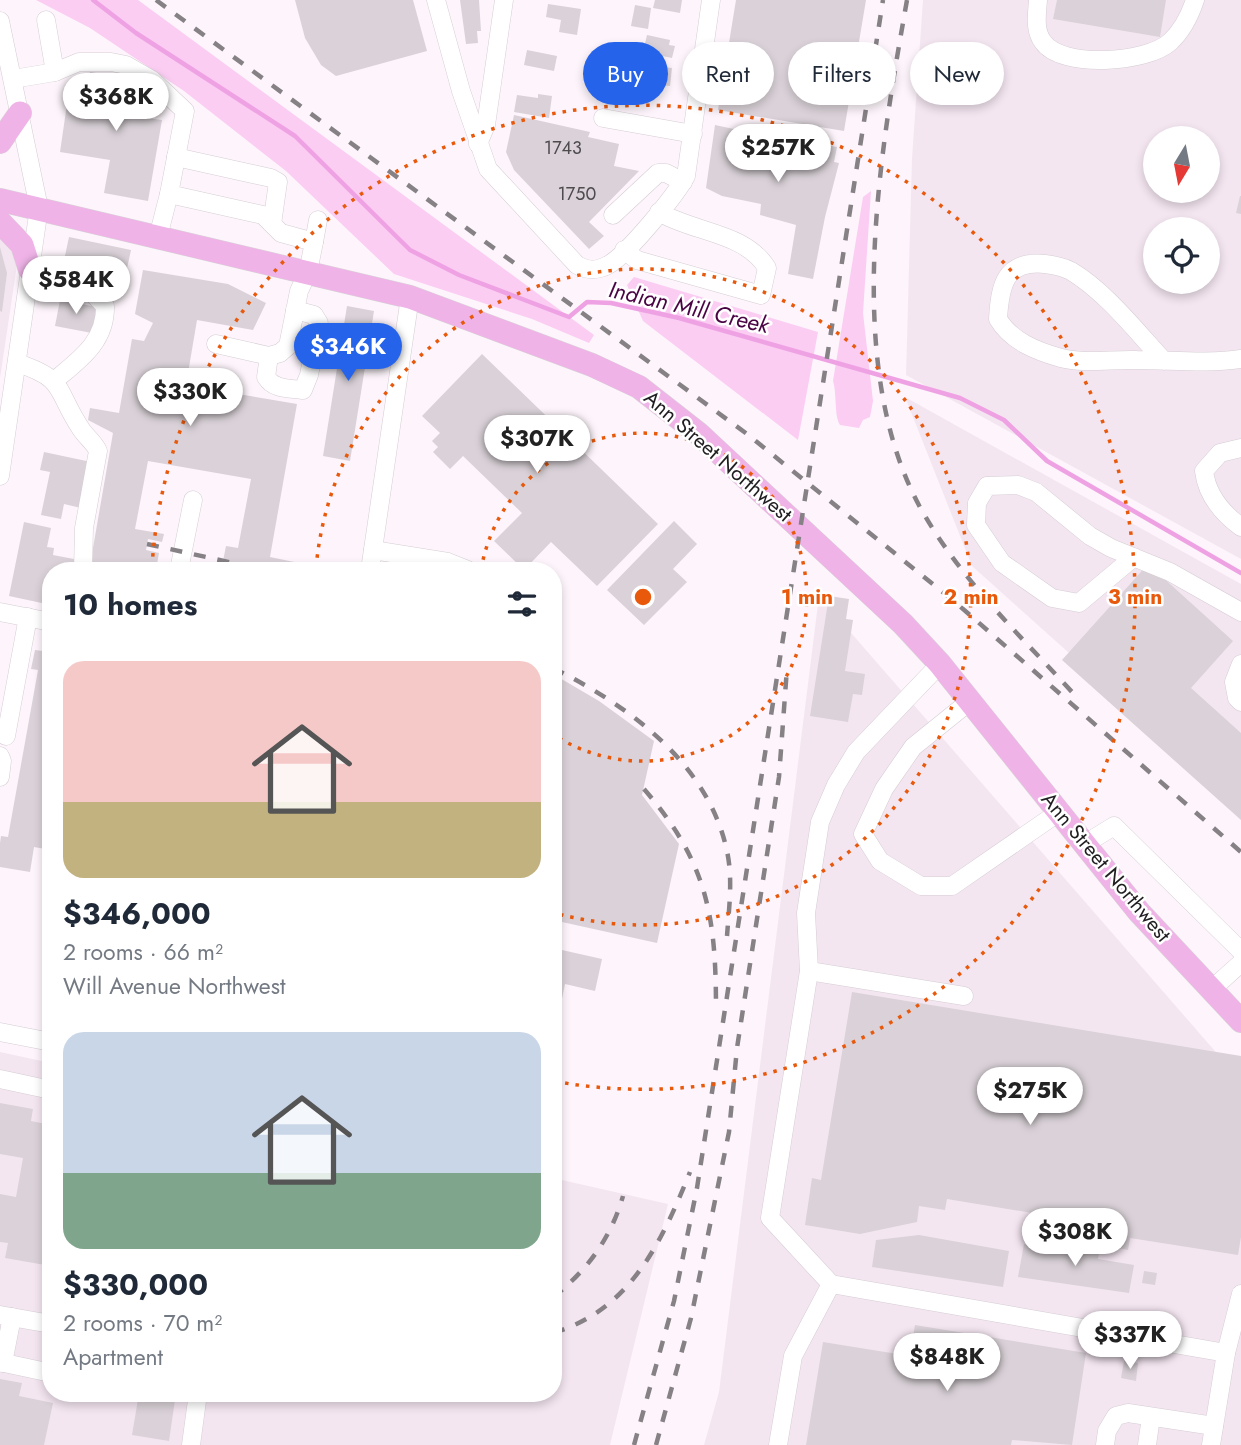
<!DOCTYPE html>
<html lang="en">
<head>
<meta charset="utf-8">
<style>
  :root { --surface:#fff; --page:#f6f6f7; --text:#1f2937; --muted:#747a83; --accent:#2563eb }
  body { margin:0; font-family:Jost,sans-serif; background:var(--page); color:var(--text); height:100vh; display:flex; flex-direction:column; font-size:26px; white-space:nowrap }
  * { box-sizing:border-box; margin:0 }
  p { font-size:23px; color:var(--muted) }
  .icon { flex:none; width:38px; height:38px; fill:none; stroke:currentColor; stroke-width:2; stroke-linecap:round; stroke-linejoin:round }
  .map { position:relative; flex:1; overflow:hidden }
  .panel { position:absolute; left:42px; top:562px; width:520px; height:840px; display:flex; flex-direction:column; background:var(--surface); border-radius:28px; box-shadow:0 4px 10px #0003 }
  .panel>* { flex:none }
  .top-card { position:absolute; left:583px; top:42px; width:553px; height:63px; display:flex; gap:14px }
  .needle { width:46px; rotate:190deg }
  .controls { position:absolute; left:1143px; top:126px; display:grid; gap:14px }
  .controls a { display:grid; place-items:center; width:77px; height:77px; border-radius:50%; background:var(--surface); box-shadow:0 4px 10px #0003; font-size:35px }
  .price { position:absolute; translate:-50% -60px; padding:0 16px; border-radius:24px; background:#fff; color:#222; font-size:23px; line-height:46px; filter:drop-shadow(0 2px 4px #0008) }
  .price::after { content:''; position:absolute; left:50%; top:42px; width:21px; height:16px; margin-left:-10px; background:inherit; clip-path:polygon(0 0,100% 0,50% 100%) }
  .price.on { background:var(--accent); color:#fff }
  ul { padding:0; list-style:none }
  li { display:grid; align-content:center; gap:14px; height:371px; padding:0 21px }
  li span { display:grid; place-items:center; height:217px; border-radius:21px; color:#555 }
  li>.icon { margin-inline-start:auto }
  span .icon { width:126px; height:126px; fill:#fffc; stroke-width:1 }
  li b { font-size:30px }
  h2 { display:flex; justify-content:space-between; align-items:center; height:84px; padding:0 21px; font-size:30px }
  .chip { padding:0 24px; border-radius:32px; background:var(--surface); box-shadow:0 4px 10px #0003; font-size:24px; line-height:63px }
  .chip.on { background:var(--accent); color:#fff }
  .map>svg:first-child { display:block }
</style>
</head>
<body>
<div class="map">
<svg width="1241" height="1445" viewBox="0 0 1241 1445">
  <rect width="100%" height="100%" fill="#fdf5fb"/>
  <g fill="#f4e6f1" fill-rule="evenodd">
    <path d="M923,0H1241V559L906,375L912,158ZM1155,138H1208V191H1155ZM1155,229H1208V282H1155Z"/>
    <polygon points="0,228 18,258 0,378"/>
    <polygon points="905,397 1241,584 1241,807 972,566"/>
    <polygon points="819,596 1241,1081 1241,1445 704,1445 719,1392"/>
    <polygon points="0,1052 51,1063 51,1393 553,1393 553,1178 668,1204 610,1445 0,1445"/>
  </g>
  <g fill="#fbcdf3">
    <polygon points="36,0 138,0 594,335 589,343 532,319 394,274 286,171 184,91 90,28"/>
    <path d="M871,191L863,313L873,401L870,417L863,420L859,428L840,425C834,416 837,394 833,381L863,197Z"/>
    <polygon points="634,277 818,332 798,440 643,321 627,285"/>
  </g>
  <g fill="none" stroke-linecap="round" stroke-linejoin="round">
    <polyline stroke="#efa2e3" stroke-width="4.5" points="93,0 136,33 295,136 410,250 459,275 569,317 587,302 611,303 679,318 960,398 1004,420 1047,461 1241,573"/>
  </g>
  <g fill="#dad2d8">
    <polygon points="295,0 413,0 427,51 336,76 321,65 305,38"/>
    <polygon points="460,0 479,0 481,31 477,31 478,43 466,44"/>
    <polygon points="655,0 682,0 680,13 653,8"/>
    <polygon points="736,0 866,0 844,131 718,110"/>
    <polygon points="1057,0 1166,0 1160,37 1053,19"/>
    <polygon points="548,4 581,9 577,35 559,32 561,20 546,17"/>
    <polygon points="635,5 651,8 648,29 631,26"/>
    <polygon points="647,35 670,40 669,45 675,46 672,58 643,52"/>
    <polygon points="527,50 557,56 554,71 524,65"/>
    <polygon points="654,66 672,68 670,86 652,84"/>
    <polygon points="90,72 153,82 147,118 162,120 148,201 104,193 110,160 60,152 67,104 84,106"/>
    <polygon points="538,94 552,96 549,118 514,112 517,95 538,98"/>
    <polygon points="514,115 590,132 588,137 619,144 614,166 639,171 589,222 604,236 589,249 514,170 506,152"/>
    <polygon points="715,125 799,143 800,140 837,147 834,162 839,163 825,217 813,279 788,274 796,225 760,215 761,204 722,196 706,188"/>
    <polygon points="1240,196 1241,196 1241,214 1236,213"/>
    <polygon points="69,237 131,250 124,282 62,270"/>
    <polygon points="0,247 7,273 2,312 0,311"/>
    <polygon points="143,270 228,284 266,303 253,330 197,320 186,385 297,404 270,557 333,570 199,570 201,563 222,566 226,546 238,548 251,479 148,461 135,529 164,534 162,542 148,539 146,550 159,553 156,570 115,570 90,565 113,433 88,420 90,408 119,413 132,339 144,341 153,323 135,314"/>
    <polygon points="60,300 97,307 92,333 55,326"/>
    <polygon points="347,306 374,311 350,461 323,456"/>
    <polygon points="482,354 658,524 597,586 551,542 524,570 494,541 522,513 463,456 450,469 433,452 438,447 432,441 440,433 422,416"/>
    <polygon points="44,452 91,462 81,508 64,504 61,519 41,515 50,472 40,470"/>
    <polygon points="674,521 697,544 673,569 687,582 644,625 607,590"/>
    <polygon points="24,522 51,528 47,547 54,548 53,555 79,560 77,570 51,570 51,605 9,596"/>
    <polygon points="1148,564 1233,641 1191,688 1241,733 1241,820 1062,660"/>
    <polygon points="829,596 849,599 846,619 853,620 845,671 865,674 862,695 853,694 848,722 810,716"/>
    <polygon points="35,650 51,652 51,850 34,847 30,872 0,867 0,843 1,836 8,837 38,670 31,669"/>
    <polygon points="553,674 599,701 654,741 642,795 679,844 657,943 553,920"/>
    <polygon points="553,948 602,959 595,991 565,984 562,999 553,997"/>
    <polygon points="852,992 1241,1056 1241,1237 1238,1255 1130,1238 1128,1250 1113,1247 1117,1227 947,1199 945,1210 919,1206 917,1222 860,1234 805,1225 812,1178 821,1180"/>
    <polygon points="0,1103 33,1109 31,1121 51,1125 51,1266 5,1258 8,1243 0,1242 0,1194 16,1197 23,1158 0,1154"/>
    <polygon points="919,1235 1009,1251 1003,1287 872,1267 876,1240"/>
    <polygon points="1078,1242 1100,1246 1098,1259 1134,1265 1129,1293 1018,1277 1024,1244 1076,1253"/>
    <polygon points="1144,1271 1157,1273 1155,1285 1142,1283"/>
    <polygon points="915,1325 1086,1353 1072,1445 1012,1440 1011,1445 806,1445 823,1342 910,1356"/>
    <polygon points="1124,1361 1138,1363 1136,1381 1121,1378"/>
    <polygon points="0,1379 22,1383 19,1396 53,1403 44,1445 0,1445"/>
    <polygon points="139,1393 176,1393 169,1441 132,1435"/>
  </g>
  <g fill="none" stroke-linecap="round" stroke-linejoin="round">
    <defs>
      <g id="minor">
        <path d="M436,0L461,91L488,169L577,265C588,271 597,271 608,265C626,256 676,195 686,176L711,0"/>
        <path d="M1038,0C1037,14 1034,30 1043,42C1062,69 1147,63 1170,42C1182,31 1190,15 1195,0"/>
        <polyline points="46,20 55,72"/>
        <polyline points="0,21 39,208 0,476"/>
        <polyline points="13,79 55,72 79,62 111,62 126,65 152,80 185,111 169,194 263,215 281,233 314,242 308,272 299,291 288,346 280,353 269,356 216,344"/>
        <polyline points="603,118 693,134"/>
        <polyline points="478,144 486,125 504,0"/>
        <polyline points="176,157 271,178 278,182 272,224"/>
        <polyline points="613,215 658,173 666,173 683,182"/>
        <polyline points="158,237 169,194"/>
        <polyline points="314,242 318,220"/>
        <path d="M624,250L637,260L761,295L767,268C745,232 694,233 659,212"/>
        <path d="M29,280L91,292L105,306C106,342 79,360 54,381"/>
        <path d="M269,356L266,377C274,390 289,388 303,390L309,375L319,323L314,315L295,310"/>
        <path d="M1164,361C1136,331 1106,292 1071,271C1063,267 1054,265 1045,264C1005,260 1000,285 998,319C1011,341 1036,351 1061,358C1084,364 1113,359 1137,360C1172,360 1207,364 1241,359"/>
        <path d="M17,363C67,379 55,390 81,429C86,437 94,442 98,451L84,528L83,570"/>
        <path d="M1241,448L1220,453L1204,471C1207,496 1222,513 1241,527"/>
        <polyline points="373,550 448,562 468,570"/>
        <polyline points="1134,557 1079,603 1052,598 1002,563 976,525 977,503 987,486 1018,485 1036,492 1090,536 1111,548 1170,572 1241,612"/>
        <polyline points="179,570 193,500"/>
        <polyline points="370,570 410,297"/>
        <polyline points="0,612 51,622"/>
        <polyline points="1241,664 1234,682 1237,698 1241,702"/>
        <polyline points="970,701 913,747 884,789 863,834 880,861 921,886 952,886 1059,812"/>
        <polyline points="6,736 28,617"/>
        <polyline points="0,756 2,761 0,777"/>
        <polyline points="1085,844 1114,826 1241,951"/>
        <polyline points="809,971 964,996"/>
        <polyline points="1212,989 1241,963"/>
        <polyline points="0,1032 51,1042"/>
        <polyline points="0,1079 51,1090"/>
        <polyline points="831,1284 1226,1353"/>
        <polyline points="0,1315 51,1324"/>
        <polyline points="0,1362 51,1373"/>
        <polyline points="3,1363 12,1317"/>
        <polyline points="191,1445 198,1393"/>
        <polyline points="778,1445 793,1356 831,1284 770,1218 809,971 806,913 820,822 836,785 856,752 940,664"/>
        <polyline points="1105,1445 1107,1431 1116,1416 1128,1413 1214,1426"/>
        <polyline points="1147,1445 1151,1417"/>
        <polyline points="1211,1445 1226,1353 1241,1294"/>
      </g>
      <g id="major">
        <polyline points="0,142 20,113"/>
        <polyline points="0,200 410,297 592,365 639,387 699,434 903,624 940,664 1139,912 1241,1021"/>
        <polyline points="0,222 22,245 30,270"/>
      </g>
    </defs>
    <use href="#minor" stroke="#d5cdd3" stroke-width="19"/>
    <use href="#major" stroke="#d7d6d7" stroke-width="24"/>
    <use href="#minor" stroke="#fff" stroke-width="18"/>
    <use href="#major" stroke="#efb3e7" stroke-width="23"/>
    <g stroke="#868185" stroke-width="4.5" stroke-dasharray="12 12" stroke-linecap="butt">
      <polyline points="156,0 747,434 955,602 1241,852"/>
      <path d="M907,0C880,153 842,366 921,509C961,580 1018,633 1072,692"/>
      <polyline points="147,544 265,570"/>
      <path d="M553,668C629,706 708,763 727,851C733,879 729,908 727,936"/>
      <path d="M644,789C707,862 716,915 716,1009"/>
      <path d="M553,1297C587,1271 611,1238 623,1196"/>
      <path d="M553,1333C631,1310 662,1241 690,1172"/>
      <polyline points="634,1445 674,1301 697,1188 883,0"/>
      <polyline points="656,1445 691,1318 729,1132 737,1048 779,777 787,668"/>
    </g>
  </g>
  <g fill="none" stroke="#e8590c" stroke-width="3.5" stroke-dasharray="3.5 7">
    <path d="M481 570A164 164 0 1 1 554 735"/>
    <path d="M316 568A328 328 0 1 1 555 913"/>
    <path d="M152 567A492 492 0 1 1 553 1081"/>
  </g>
  <g text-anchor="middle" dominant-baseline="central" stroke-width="5" stroke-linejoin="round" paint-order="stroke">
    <g font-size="18" fill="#4e4b4e">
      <text x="563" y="148">1743</text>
      <text x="577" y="194">1750</text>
    </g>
    <g font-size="21" fill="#201e20" stroke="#fff">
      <text transform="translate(718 456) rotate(41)">Ann Street Northwest</text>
      <text transform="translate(1106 867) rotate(50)">Ann Street Northwest</text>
    </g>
    <g font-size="23" font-style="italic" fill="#4a0444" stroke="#fff">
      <text transform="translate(689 307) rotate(13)">Indian Mill Creek</text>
    </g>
  </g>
  <circle cx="643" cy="597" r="10" fill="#e8590c" stroke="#fff" stroke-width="3.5"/>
  <g font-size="21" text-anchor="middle" font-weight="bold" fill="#e8590c" stroke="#fff" stroke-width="5" stroke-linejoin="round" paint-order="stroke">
    <text x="807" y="604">1 min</text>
    <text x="971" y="604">2 min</text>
    <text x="1135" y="604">3 min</text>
  </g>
</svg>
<div class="controls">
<a><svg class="needle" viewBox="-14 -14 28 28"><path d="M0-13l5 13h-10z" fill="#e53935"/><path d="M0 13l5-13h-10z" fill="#747a83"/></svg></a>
<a><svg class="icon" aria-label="locate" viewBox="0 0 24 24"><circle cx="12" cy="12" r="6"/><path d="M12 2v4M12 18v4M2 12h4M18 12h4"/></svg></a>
</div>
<b class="price" style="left:116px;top:133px">$368K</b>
<b class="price" style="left:778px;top:184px">$257K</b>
<b class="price" style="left:76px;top:316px">$584K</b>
<b class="price on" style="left:348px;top:383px">$346K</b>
<b class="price" style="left:190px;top:428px">$330K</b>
<b class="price" style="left:537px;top:475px">$307K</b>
<b class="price" style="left:1030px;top:1127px">$275K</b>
<b class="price" style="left:1075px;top:1268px">$308K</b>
<b class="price" style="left:1130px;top:1371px">$337K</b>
<b class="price" style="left:947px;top:1393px">$848K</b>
<div class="top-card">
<a class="chip on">Buy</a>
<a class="chip">Rent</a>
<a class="chip">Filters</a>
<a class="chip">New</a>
</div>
<section class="panel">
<h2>10 homes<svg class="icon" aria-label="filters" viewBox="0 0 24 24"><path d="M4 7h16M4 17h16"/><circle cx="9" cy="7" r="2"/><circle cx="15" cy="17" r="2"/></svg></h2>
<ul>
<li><span style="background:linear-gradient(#f6c9c9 65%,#c2b280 0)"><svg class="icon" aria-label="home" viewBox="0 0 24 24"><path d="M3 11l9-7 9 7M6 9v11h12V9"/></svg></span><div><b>$346,000</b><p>2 rooms · 66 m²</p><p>Will Avenue Northwest</p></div></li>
<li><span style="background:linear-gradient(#c9d6e8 65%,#7fa58c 0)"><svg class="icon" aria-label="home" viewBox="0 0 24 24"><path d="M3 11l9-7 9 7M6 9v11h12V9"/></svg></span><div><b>$330,000</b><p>2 rooms · 70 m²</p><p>Apartment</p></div></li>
</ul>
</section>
</div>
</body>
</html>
